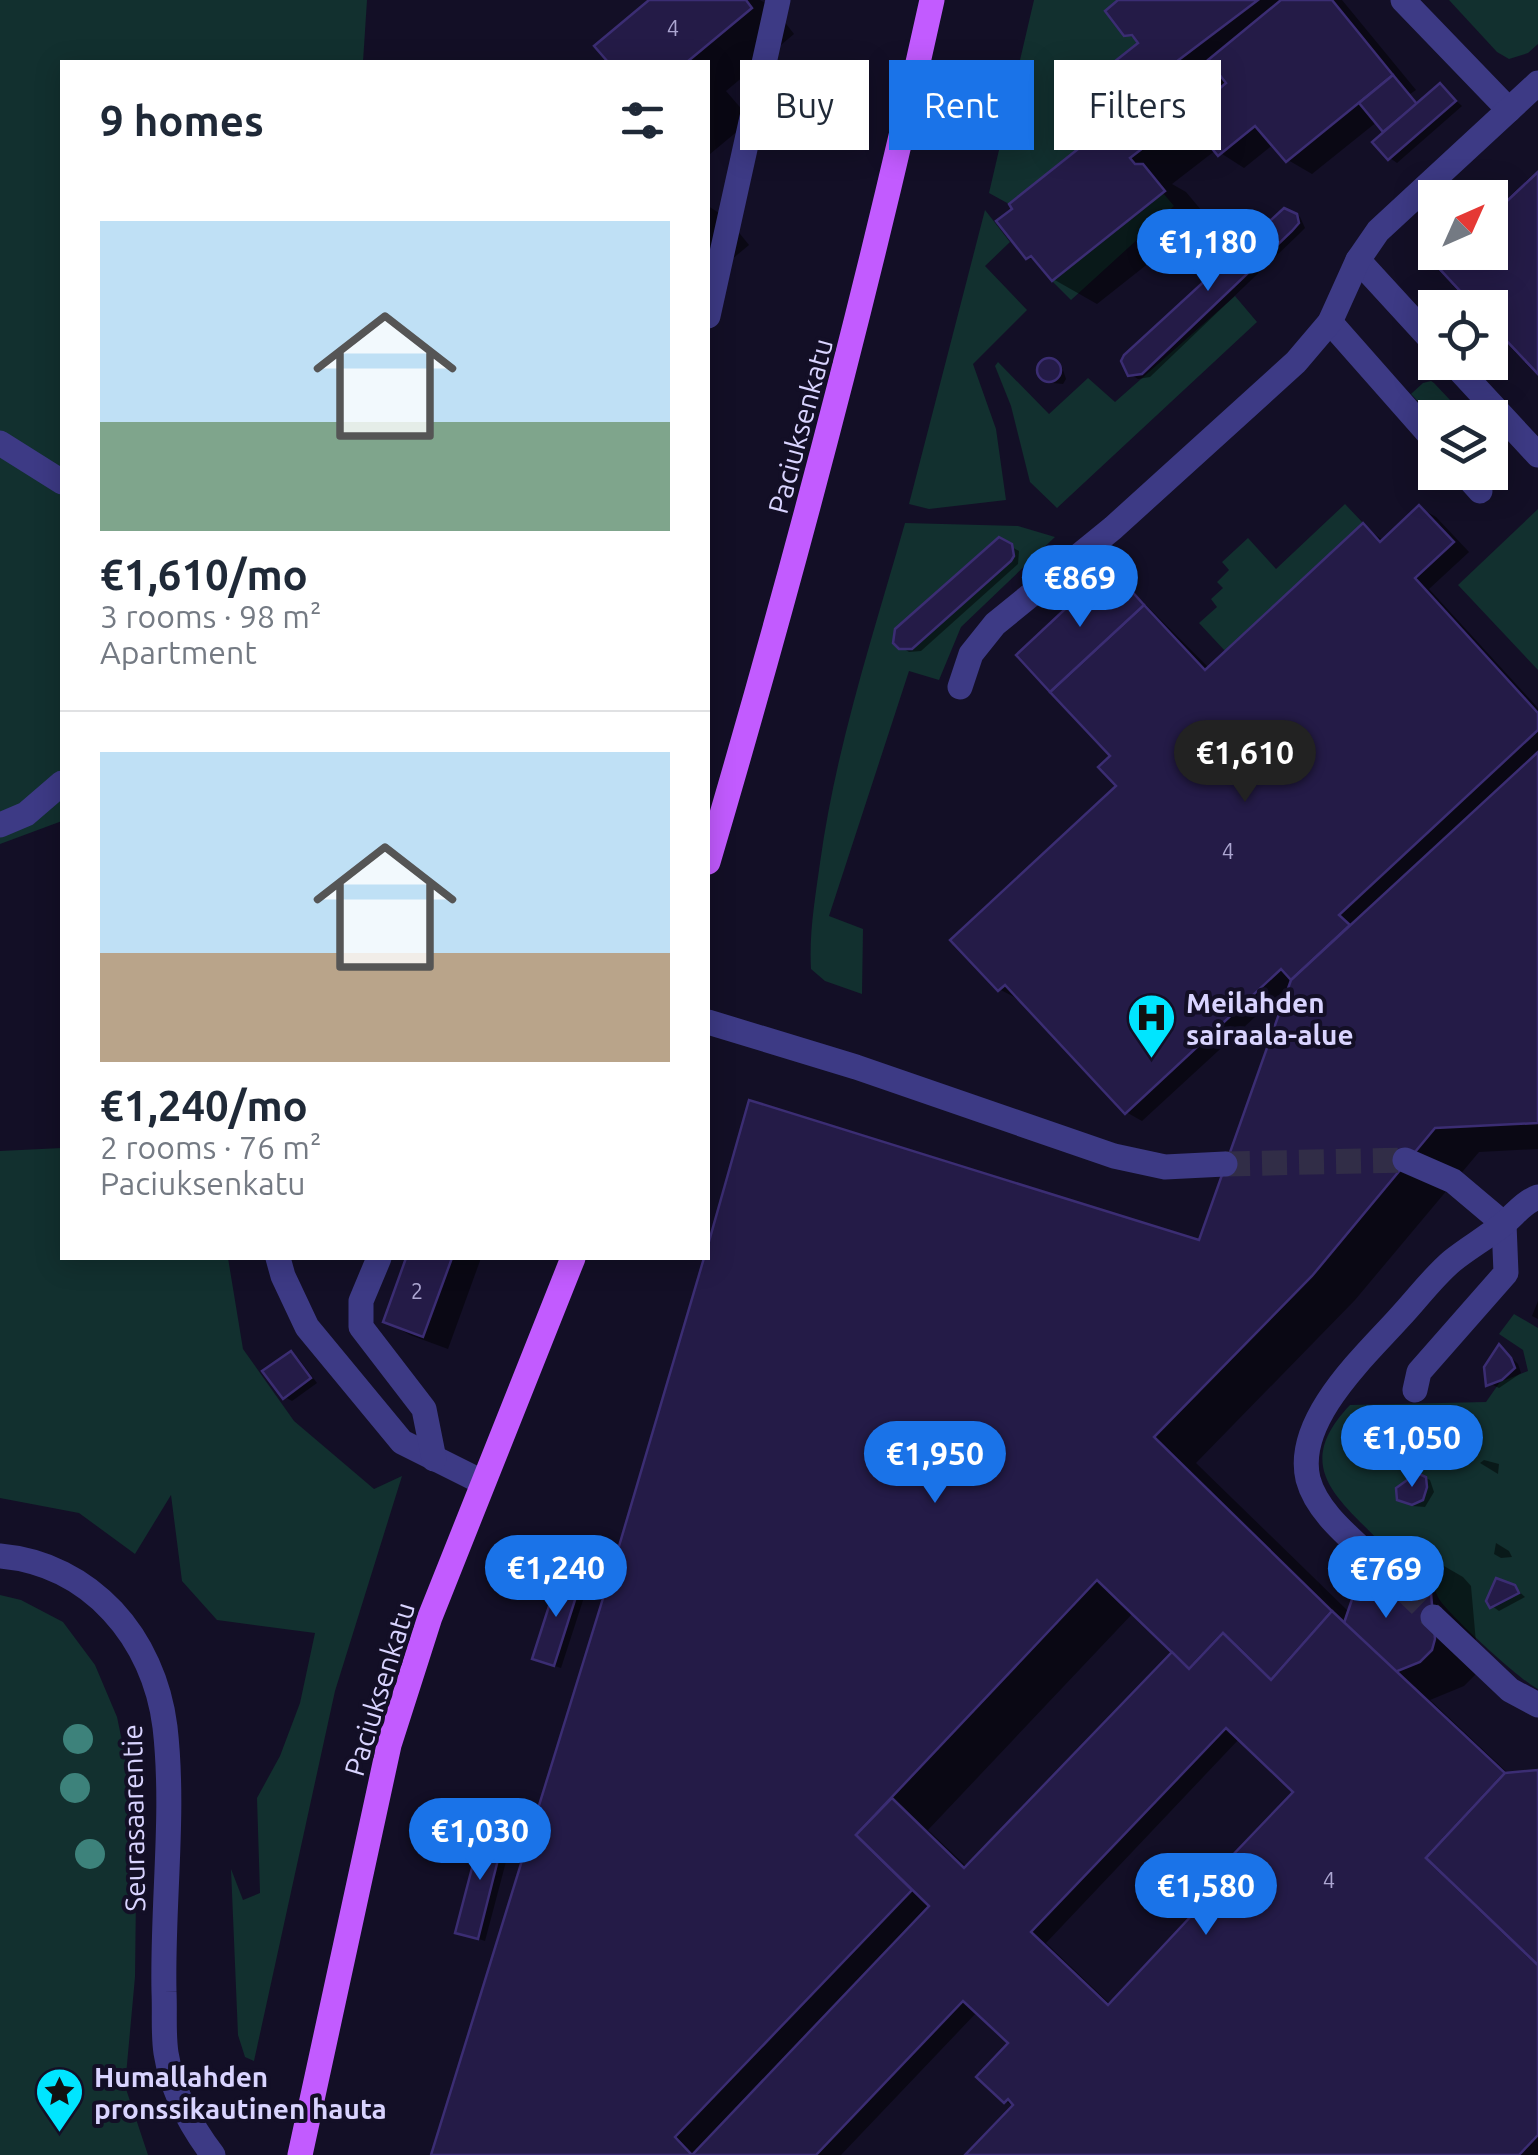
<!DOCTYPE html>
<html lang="en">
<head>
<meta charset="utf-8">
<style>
  :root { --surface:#fff; --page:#f2f2f3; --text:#1f2937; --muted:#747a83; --line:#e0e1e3; --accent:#1a73e8 }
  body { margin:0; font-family:Ubuntu,sans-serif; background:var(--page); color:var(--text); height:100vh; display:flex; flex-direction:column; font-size:38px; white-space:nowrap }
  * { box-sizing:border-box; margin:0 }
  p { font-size:32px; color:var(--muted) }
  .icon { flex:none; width:55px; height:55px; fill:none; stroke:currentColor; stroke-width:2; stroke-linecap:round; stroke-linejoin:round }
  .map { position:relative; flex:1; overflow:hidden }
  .details { position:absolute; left:60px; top:60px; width:650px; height:1200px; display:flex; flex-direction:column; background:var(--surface); border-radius:0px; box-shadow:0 5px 25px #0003 }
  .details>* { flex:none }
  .top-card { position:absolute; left:740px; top:60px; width:648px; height:90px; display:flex; gap:20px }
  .needle { width:65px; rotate:45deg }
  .controls { position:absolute; left:1418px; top:180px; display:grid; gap:20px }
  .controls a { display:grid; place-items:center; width:90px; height:90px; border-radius:0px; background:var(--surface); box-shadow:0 5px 25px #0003; font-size:50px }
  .price { position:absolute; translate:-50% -85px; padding:0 22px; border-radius:35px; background:var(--accent); color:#fff; font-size:32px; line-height:65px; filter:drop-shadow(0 2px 5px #0008) }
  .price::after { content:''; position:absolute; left:50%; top:60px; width:30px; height:22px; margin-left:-15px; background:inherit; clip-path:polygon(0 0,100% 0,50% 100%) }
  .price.on { background:#222; color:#fff }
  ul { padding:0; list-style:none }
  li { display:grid; align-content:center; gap:20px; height:530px; padding:0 40px }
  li+li { border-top:2px solid var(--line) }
  li span { display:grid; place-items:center; height:310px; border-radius:0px; color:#555 }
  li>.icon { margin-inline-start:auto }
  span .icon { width:180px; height:180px; fill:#fffc; stroke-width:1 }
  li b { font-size:42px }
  h2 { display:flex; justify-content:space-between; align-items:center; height:120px; padding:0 40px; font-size:42px }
  .tag { padding:0 35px; border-radius:0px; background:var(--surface); box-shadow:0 5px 25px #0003; font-size:35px; line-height:90px }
  .tag.on { background:var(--accent); color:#fff }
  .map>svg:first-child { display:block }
</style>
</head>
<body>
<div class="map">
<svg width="1538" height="2155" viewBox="0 0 1538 2155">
  <rect width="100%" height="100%" fill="#130f26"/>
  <g fill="#12302f">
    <polygon points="0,0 367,0 363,62 62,62 62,821 0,844"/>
    <polygon points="1034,0 1118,0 1105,12 1124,36 1132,35 1138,43 1056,108 1076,132 1084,132 1088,141 1009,204 989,193"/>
    <polygon points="1449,0 1538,0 1538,44 1528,53 1509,59 1497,52"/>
    <polygon points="1163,193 1174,206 1071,300 1052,281"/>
    <polygon points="985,210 1010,242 985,266 1027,310 973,364 996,429 1006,500 929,509 909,504"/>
    <polygon points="1235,296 1257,322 1057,508 1030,482 1011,406 995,366 998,362 1049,414 1088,378 1115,402"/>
    <polygon points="1431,381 1434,383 1466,417 1435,419 1411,394 1423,383"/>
    <polygon points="1345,504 1363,523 1226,652 1199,623 1217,607 1211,599 1223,588 1217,582 1229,570 1222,562 1248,538 1276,569"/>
    <polygon points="1538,509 1538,670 1458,585"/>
    <path d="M905,523L1018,526L1055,537L961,627L939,680L909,671L829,916L863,929L862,994L825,981L811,969C809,933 815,899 820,863C836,746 873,636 905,523Z"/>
    <polygon points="62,1148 62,1258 228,1258 243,1349 294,1421 374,1489 402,1476 335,1691 254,2061 245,2057 238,2035 231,1869 243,1900 260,1893 257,1798 280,1756 300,1703 315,1633 217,1620 182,1581 171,1495 135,1554 79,1513 0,1498 0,1151"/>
    <path d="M1514,1314L1538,1328V1689C1522,1682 1448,1614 1439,1599C1430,1582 1432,1563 1419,1549L1384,1546C1338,1498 1291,1467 1350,1405L1486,1402L1500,1382L1528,1371L1523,1350L1499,1334Z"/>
    <polygon points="0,1595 21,1600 63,1622 95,1665 117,1717 137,1813 135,1977 125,2086 148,2155 0,2155"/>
  </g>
  <g fill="#0007" fill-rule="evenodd">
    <polygon points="653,0 760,0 773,7 794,34 726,91 751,120 710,154 708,152 708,62 611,62 598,46"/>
    <polygon points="1122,0 1342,0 1416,90 1410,94 1419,105 1440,86 1462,106 1397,163 1390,158 1387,132 1378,121 1312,174 1288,160 1274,144 1244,168 1216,150 1172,184 1186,192 1207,217 1097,304 1053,279 1043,266 1028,257 1091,142 1078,130 1142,43 1126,34"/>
    <polygon points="708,206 727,218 749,245 708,279"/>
    <polygon points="1292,212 1300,217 1305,228 1299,234 1150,377 1138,379 1130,374"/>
    <polygon points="1048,361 1062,367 1066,379 1063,384 1053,383 1039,371 1041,366"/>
    <path d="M1420,508L1436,517L1469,552L1429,589L1538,708V1149L1479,1152L1355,1300L1196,1463L1350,1613L1418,1551L1463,1577L1471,1586L1478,1665L1475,1675L1464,1686L1430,1700L1510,1775L1538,1772V2155H969L1015,2107L1005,2101L1012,2043L978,2011L841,2155H434L619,1554L751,1103L1200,1243L1293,982L1142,1121L1126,1112L1019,996L1016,998L999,989L1120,786L1114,756L1111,570L1210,669L1363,526L1384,541ZM1134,1612L1183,1659L968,1868L928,1830ZM1240,1738L1296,1792L1197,1914L1111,2005L1046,1943Z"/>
    <polygon points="999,540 1019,551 1018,564 921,651 909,652 901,647"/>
    <polygon points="409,1258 481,1258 448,1349 410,1335 386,1321"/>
    <polygon points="1538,1301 1538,1319 1532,1316"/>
    <polygon points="1500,1347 1518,1364 1521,1373 1499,1388 1491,1384"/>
    <polygon points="291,1354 298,1358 317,1383 292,1401 285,1397"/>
    <polygon points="1484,1460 1499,1464 1498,1474 1480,1463"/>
    <polygon points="1422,1476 1430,1480 1434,1492 1425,1507 1412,1506 1404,1501"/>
    <polygon points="1496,1543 1509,1551 1512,1557 1501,1558 1494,1554"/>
    <polygon points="580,1584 587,1588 561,1668 543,1662"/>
    <polygon points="1514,1587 1525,1597 1499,1611 1492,1606"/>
    <polygon points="485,1829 512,1839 485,1941 458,1932"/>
  </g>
  <g fill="#241b47" stroke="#3b2d73" stroke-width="2.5" fill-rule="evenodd">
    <polygon points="649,0 746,0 752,8 687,62 608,62 594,46"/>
    <polygon points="1118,0 1258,0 1176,62 1183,70 1191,64 1213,94 1130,158 1135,164 1143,164 1165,191 1052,281 1031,256 1026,259 996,221 1012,209 1009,204 1088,141 1084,132 1076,132 1056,108 1138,43 1132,35 1124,36 1105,11"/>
    <polygon points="1281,0 1332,0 1393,75 1286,162 1255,126 1218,156 1192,124 1219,101 1213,94 1226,83 1208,60"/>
    <polygon points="1393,75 1417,104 1383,132 1359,103"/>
    <polygon points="1440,83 1456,101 1388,160 1372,142"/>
    <polygon points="1538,172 1538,374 1490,323 1490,308 1476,308 1437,266 1452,252 1490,252 1490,217"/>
    <polygon points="1538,172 1538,374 1490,323 1490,308 1476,308 1437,266 1452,252 1490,252 1490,217"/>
    <polygon points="1284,208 1297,214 1299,223 1292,231 1142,374 1128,376 1121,361 1124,355"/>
    <circle cx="1049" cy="370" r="12"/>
    <polygon points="1419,505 1454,542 1415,578 1538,713 1538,730 1339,915 1350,925 1291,980 1281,969 1125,1114 1005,985 998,991 950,940 1116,786 1098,767 1110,756 1050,692 1144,605 1205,670 1363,523 1380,542"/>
    <polygon points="999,537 1012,544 1014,556 1011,561 912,649 899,649 893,643 895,629"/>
    <polygon points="1110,567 1144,605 1050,692 1016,655"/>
    <polygon points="1538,752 1538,1123 1435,1128 1312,1276 1154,1437 1332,1611 1271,1680 1223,1633 1189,1669 1097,1580 856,1835 912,1890 675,2137 692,2155 431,2155 617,1553 704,1258 708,1258 708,1245 749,1100 1199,1240 1291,980"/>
    <polygon points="406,1258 452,1258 423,1337 383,1322"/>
    <polygon points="1499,1344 1511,1358 1515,1368 1502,1380 1486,1386 1484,1367"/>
    <polygon points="291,1351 311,1378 283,1399 262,1371"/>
    <polygon points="1417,1473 1426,1477 1427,1487 1423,1500 1412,1505 1397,1500 1396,1488"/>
    <polygon points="1406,1547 1419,1549 1428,1559 1435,1639 1432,1650 1420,1662 1348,1691 1340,1691 1330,1677 1329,1667 1362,1570"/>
    <polygon points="559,1575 581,1581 554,1666 532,1659"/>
    <polygon points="1496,1578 1515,1585 1519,1593 1490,1608 1486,1601"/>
    <path d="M1332,1611L1505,1773L1426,1858L1538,1965V2135L1519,2155H965L1013,2105L1008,2099L1004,2103L976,2077L1008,2043L963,2001L816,2155H692L929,1906L856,1835L892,1798L964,1868L1172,1652L1189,1669L1223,1633L1271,1680ZM1226,1728L1293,1792L1185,1905L1193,1914L1108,2005L1031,1932Z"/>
    <polygon points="1538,1770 1538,1965 1426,1858 1505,1773"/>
    <polygon points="483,1826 505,1832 478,1939 455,1933"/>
  </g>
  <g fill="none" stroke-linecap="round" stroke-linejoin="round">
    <g stroke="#312d47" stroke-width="25" stroke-dasharray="25 12" stroke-linecap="butt">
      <polyline points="1225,1164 1405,1160"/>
      <polyline points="1376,1562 1433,1617"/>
    </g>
    <g stroke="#3d3a85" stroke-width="25">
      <polyline points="1403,0 1509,110"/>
      <polyline points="1358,260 1435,344"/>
      <polyline points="708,316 778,0"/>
      <polyline points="1330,322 1435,441"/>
      <polyline points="1452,362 1538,455"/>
      <polyline points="0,443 62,482"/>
      <polyline points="1463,472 1480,491"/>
      <polyline points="960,687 971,654 995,624 1113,528 1296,362 1330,322 1358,260 1378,231 1538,83"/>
      <polyline points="0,825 26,814 62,783"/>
      <polyline points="278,1258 283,1276 307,1327 402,1442 482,1482"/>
      <polyline points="379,1258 361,1301 361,1327 424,1409 434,1459"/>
      <polyline points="1415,1390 1419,1372 1506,1273 1504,1224"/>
    </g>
    <g stroke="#3d3a85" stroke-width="25">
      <polyline points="708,1022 856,1067 1114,1156 1165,1167 1225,1164"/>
      <polyline points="1405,1160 1453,1181 1504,1224"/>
      <path d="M0,1556C91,1564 154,1638 165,1727C175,1814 162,1904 164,1992C165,2012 163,2033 166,2053C172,2090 190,2125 213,2155"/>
      <path d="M1376,1562C1352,1539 1317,1513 1308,1479C1294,1420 1365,1356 1400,1317C1417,1299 1433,1277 1452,1261C1468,1248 1486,1238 1502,1225C1515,1215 1522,1203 1538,1197"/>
      <polyline points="1433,1617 1510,1690 1538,1705"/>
    </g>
    <g stroke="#c25bff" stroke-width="25">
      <path d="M708,862C792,577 868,290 932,0"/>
      <polyline points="300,2155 389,1745 430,1617 573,1258"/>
    </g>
  </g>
  <g fill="#3d827b">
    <circle cx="78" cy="1739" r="15"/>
    <circle cx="75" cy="1788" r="15"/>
    <circle cx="90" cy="1854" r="15"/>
  </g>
  <defs>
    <symbol id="hospital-pin" viewBox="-11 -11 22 30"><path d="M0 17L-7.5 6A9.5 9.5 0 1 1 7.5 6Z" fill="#00e5ff" stroke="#130f26"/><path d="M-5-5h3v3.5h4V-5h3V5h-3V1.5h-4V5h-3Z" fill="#111"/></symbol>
    <symbol id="sight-pin" viewBox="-11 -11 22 30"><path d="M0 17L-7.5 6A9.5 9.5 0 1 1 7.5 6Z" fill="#00e5ff" stroke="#130f26"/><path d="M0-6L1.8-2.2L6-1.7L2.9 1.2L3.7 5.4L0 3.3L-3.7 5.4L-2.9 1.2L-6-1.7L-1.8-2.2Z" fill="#111"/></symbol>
  </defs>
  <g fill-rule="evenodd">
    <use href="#hospital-pin" x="1124" y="990" width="55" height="75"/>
    <use href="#sight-pin" x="32" y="2064" width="55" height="75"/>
  </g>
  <g text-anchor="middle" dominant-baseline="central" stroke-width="8" stroke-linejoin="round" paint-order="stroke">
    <g font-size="22" fill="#aca6d1">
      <text x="673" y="27">4</text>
      <text x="1228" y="850">4</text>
      <text x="417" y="1290">2</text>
      <text x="1329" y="1879">4</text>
    </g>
    <g font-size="28" fill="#d9d4ff" stroke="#130f26">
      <text transform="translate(800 426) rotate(-75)">Paciuksenkatu</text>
      <text transform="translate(379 1689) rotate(-73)">Paciuksenkatu</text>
      <text transform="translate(133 1818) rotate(-91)">Seurasaarentie</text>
    </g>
    <g font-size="28" font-weight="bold" fill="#d9d4ff" stroke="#130f26" text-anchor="start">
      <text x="1186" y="1002">Meilahden<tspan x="1186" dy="32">sairaala-alue</tspan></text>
      <text x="94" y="2076">Humallahden<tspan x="94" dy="32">pronssikautinen hauta</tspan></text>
    </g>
  </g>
</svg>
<div class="controls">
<a><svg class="needle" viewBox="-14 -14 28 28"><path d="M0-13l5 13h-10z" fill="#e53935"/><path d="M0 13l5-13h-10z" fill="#747a83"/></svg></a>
<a><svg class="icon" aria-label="locate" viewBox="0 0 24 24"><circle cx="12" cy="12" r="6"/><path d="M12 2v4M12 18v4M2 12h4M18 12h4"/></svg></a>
<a><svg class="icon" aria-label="layers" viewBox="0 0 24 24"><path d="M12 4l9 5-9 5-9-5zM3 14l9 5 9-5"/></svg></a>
</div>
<b class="price" style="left:1208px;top:294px">€1,180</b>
<b class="price" style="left:1080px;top:630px">€869</b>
<b class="price on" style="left:1245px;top:805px">€1,610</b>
<b class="price" style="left:1412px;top:1490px">€1,050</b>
<b class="price" style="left:935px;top:1506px">€1,950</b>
<b class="price" style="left:556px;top:1620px">€1,240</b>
<b class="price" style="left:1386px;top:1621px">€769</b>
<b class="price" style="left:480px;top:1883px">€1,030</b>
<b class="price" style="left:1206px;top:1938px">€1,580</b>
<div class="top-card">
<a class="tag">Buy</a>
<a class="tag on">Rent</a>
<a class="tag">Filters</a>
</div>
<section class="details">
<h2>9 homes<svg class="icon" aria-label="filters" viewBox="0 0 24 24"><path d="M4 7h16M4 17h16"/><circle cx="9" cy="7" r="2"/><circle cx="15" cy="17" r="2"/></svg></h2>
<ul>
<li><span style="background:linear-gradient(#bfe0f5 65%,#7fa58c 0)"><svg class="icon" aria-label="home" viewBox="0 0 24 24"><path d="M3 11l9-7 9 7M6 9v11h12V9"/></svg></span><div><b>€1,610/mo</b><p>3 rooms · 98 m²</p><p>Apartment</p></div></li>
<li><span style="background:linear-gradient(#bfe0f5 65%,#b9a48a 0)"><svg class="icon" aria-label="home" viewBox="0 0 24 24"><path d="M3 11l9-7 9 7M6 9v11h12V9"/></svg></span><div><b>€1,240/mo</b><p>2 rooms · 76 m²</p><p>Paciuksenkatu</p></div></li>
</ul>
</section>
</div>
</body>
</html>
